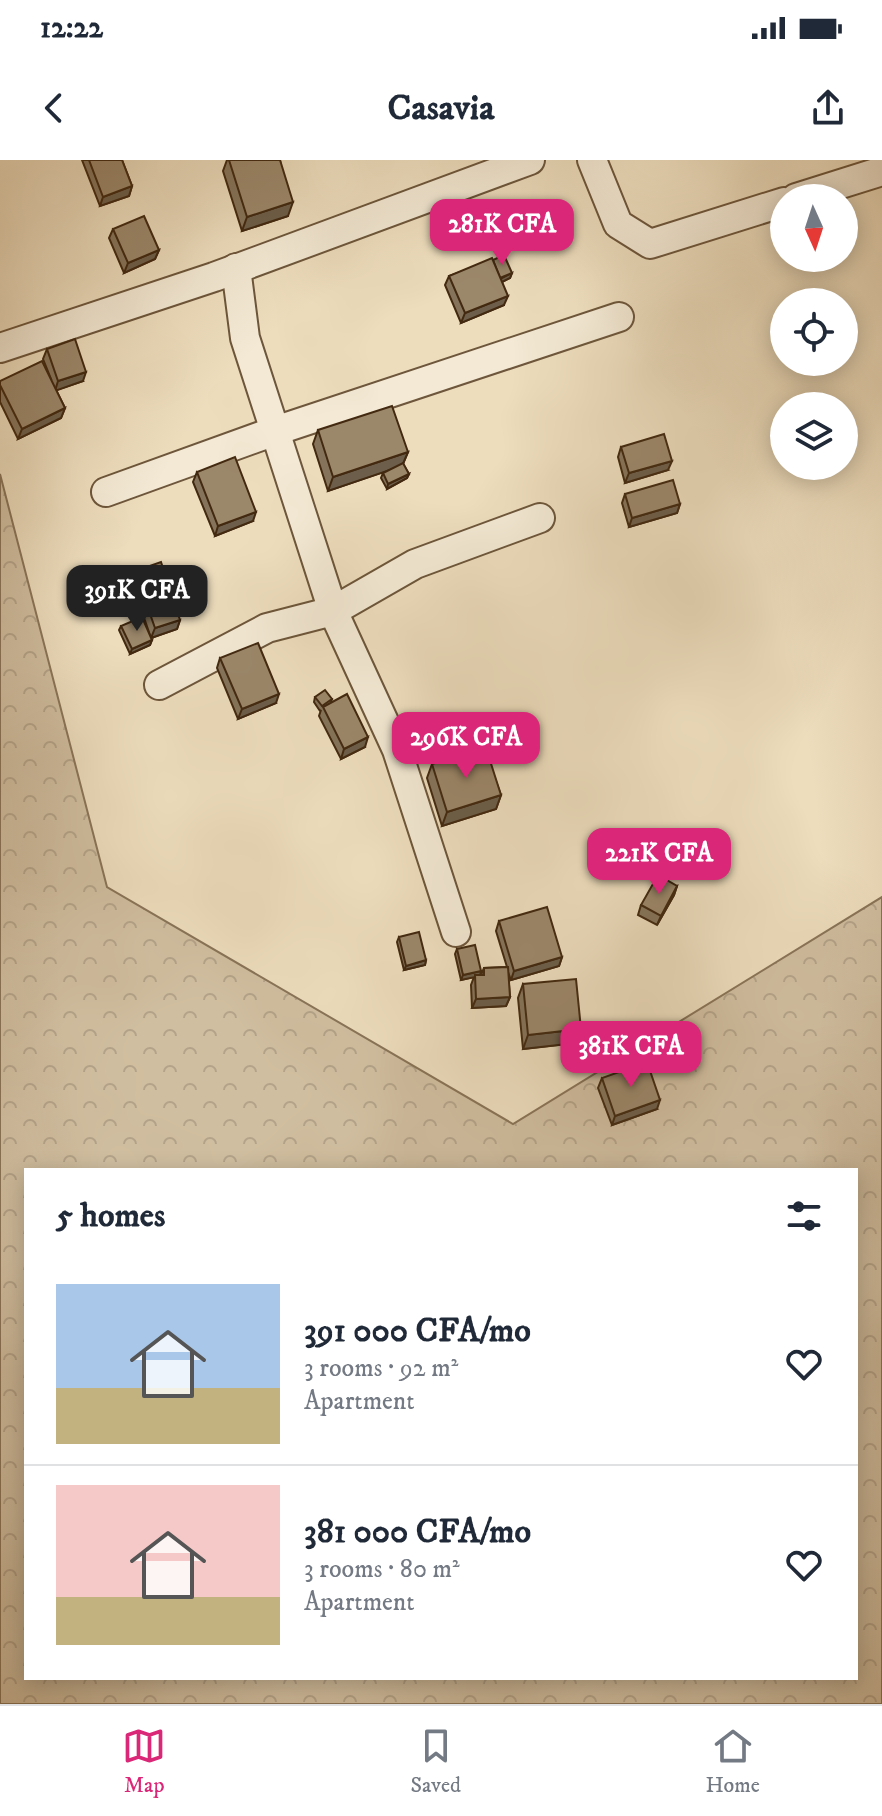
<!DOCTYPE html>
<html lang="en">
<head>
<meta charset="utf-8">
<style>
  :root { --surface:#fff; --page:#f6f6f7; --text:#1f2937; --muted:#747a83; --line:#e0e1e3; --accent:#db2777 }
  body { margin:0; font-family:"IM FELL DW Pica",serif; background:var(--page); color:var(--text); height:100vh; display:flex; flex-direction:column; font-size:30px; white-space:nowrap }
  * { box-sizing:border-box; margin:0 }
  p { font-size:26px; color:var(--muted) }
  .icon { flex:none; width:44px; height:44px; fill:none; stroke:currentColor; stroke-width:2; stroke-linecap:round; stroke-linejoin:round }
  .map { position:relative; flex:1; overflow:hidden }
  .sheet { position:absolute; left:24px; top:1008px; width:834px; height:512px; display:flex; flex-direction:column; background:var(--surface); border-radius:0px; box-shadow:0 4px 20px #0003 }
  .sheet>* { flex:none }
  .needle { width:52px; rotate:177deg }
  .controls { position:absolute; left:770px; top:24px; display:grid; gap:16px }
  .controls a { display:grid; place-items:center; width:88px; height:88px; border-radius:50%; background:var(--surface); box-shadow:0 4px 20px #0003; font-size:40px }
  .price { position:absolute; translate:-50% -68px; padding:0 18px; border-radius:16px; background:var(--accent); color:#fff; font-size:26px; line-height:52px; filter:drop-shadow(0 2px 4px #0008) }
  .price::after { content:''; position:absolute; left:50%; top:48px; width:24px; height:18px; margin-left:-12px; background:inherit; clip-path:polygon(0 0,100% 0,50% 100%) }
  .price.selected { background:#222; color:#fff }
  ul { padding:0; list-style:none }
  li { display:flex; align-items:center; gap:24px; height:200px; padding:0 32px }
  li+li { border-top:2px solid var(--line) }
  li span { display:grid; place-items:center; flex:none; width:224px; height:160px; border-radius:0px; color:#555 }
  li>.icon { margin-inline-start:auto }
  span .icon { width:96px; height:96px; fill:#fffc; stroke-width:1 }
  li b { font-size:34px }
  h2 { display:flex; justify-content:space-between; align-items:center; height:96px; padding:0 32px; font-size:34px }
  .status { display:flex; justify-content:space-between; align-items:center; height:56px; padding:0 40px; background:var(--surface); direction:ltr }
  .status svg { height:22px; fill:currentColor }
  header { display:flex; justify-content:space-between; align-items:center; height:104px; padding:0 32px; background:var(--surface); font-size:36px; font-weight:800 }
  .tab-bar { display:flex; justify-content:space-around; align-items:center; height:112px; border-top:2px solid var(--line); background:var(--surface); font-size:22px; color:var(--muted) }
  .tab-bar a { display:grid; justify-items:center; gap:4px }
  .tab-bar .selected { color:var(--accent) }
  .map>svg:first-child { display:block }
</style>
</head>
<body>
<div class="status"><b>12:22</b><svg viewBox="0 0 49 12"><path d="M0 12V9h3v3zM5 12V6h3v6zM10 12V3h3v9zM15 12V0h3v12zM26 1h20v11H26zM47 4h2v5h-2z"/></svg></div>
<header><svg class="icon" aria-label="back" viewBox="0 0 24 24"><path d="M15 5l-7 7 7 7"/></svg>Casavia<svg class="icon" aria-label="share" viewBox="0 0 24 24"><path d="M12 15V3M7 8l5-5 5 5M5 13v7h14v-7"/></svg></header>
<div class="map">
<svg width="882" height="1544" viewBox="0 0 882 1544">
  <defs>
    <pattern id="forest-crowns" width="20" height="18" patternUnits="userSpaceOnUse" patternTransform="scale(2)"><rect width="20" height="18" fill="#d0bea0"/><path d="M2 6a3 3 0 1 1 6 0M12 15a3 3 0 1 1 6 0" fill="none" stroke="#b4a389"/></pattern>
  </defs>
  <rect width="100%" height="100%" fill="#edddbd"/>
  <filter id="stains"><feTurbulence type="fractalNoise" baseFrequency=".0025" numOctaves="4"/><feColorMatrix values="0 0 0 0 .2 0 0 0 0 .09 0 0 0 0 .02 0 0 0 .5 -.17"/></filter>
  <radialGradient id="worn" r=".72"><stop offset=".6" stop-color="#630" stop-opacity="0"/><stop offset="1" stop-color="#630" stop-opacity=".3"/></radialGradient>
  <path fill="url(#forest-crowns)" stroke="#897458" stroke-width="2" fill-rule="evenodd" d="M0,314L107,727L513,964L882,737V1544H0ZM26,1010H856V1518H26Z"/>
  <g fill="none" stroke-linecap="round" stroke-linejoin="round">
    <defs>
      <g id="minor">
        <polyline points="592,0 618,64 650,84 784,42"/>
        <polyline points="796,38 882,11"/>
        <polyline points="236,108 245,178 333,451 397,590 456,772"/>
        <polyline points="0,188 214,117 530,0"/>
        <polyline points="106,332 275,271 619,157"/>
        <polyline points="159,525 267,468 333,451 415,404 540,358"/>
      </g>
    </defs>
    <use href="#minor" stroke="#6d563b" stroke-width="32"/>
    <use href="#minor" stroke="#f3e9d4" stroke-width="28"/>
  </g>
  <g fill="#85745b" stroke="#422910" stroke-width="2">
    <polygon points="82,0 122,0 132,26 129,36 100,46"/>
    <polygon points="227,0 280,0 288,56 242,71 223,11"/>
    <polygon points="113,69 159,90 155,99 124,113 109,78"/>
    <polygon points="493,100 512,113 510,118 502,122 504,145 461,163 445,125 449,116"/>
    <polygon points="47,189 83,221 56,230 65,248 61,258 18,279 0,242 0,221 51,219 43,199"/>
    <polygon points="318,270 408,292 403,304 409,314 407,318 387,329 381,318 383,313 386,311 328,331 313,284"/>
    <polygon points="621,287 668,310 625,323 618,297"/>
    <polygon points="197,312 253,361 215,376 193,322"/>
    <polygon points="625,334 680,344 677,353 629,367 622,343"/>
    <polygon points="135,411 180,460 177,469 151,478 131,420"/>
    <polygon points="121,466 152,480 150,485 130,494 119,470"/>
    <polygon points="220,498 276,543 238,559 217,508"/>
    <polygon points="315,537 332,539 331,542 365,587 341,599 319,556 321,550 320,551 314,542"/>
    <polygon points="419,560 453,580 449,589 417,592 415,569"/>
    <polygon points="460,584 484,588 501,635 496,649 442,666 427,618 432,604 460,596 458,589"/>
    <polygon points="677,726 674,735 657,765 638,755 641,745"/>
    <polygon points="499,761 562,797 559,806 511,820 508,812 510,837 506,846 472,848 471,825 474,817 461,820 455,794 457,789 480,815 481,815 484,808 507,807 496,771"/>
    <polygon points="399,777 426,800 425,805 404,810 397,782"/>
    <polygon points="523,824 576,883 523,889 518,838"/>
    <polygon points="602,918 657,949 612,965 598,928"/>
  </g>
  <g fill="#6c5e4a" stroke="#422910" stroke-width="2">
    <polygon points="132,26 129,36 100,46 103,37"/>
    <polygon points="293,42 288,56 242,71 247,57"/>
    <polygon points="159,90 155,99 124,113 128,103"/>
    <polygon points="512,113 510,118 498,124 500,119"/>
    <polygon points="508,136 504,145 461,163 465,153"/>
    <polygon points="86,212 83,221 55,231 58,221"/>
    <polygon points="65,248 61,258 18,279 22,269"/>
    <polygon points="408,292 402,306 328,331 333,317"/>
    <polygon points="672,301 668,310 625,323 629,313"/>
    <polygon points="409,314 407,318 387,329 388,324"/>
    <polygon points="680,344 677,353 629,367 632,358"/>
    <polygon points="256,352 253,361 215,376 218,366"/>
    <polygon points="180,460 177,469 151,478 155,468"/>
    <polygon points="152,480 150,485 130,494 132,489"/>
    <polygon points="279,534 276,543 238,559 242,549"/>
    <polygon points="368,577 365,587 341,599 344,589"/>
    <polygon points="453,580 449,589 417,592 421,582"/>
    <polygon points="501,635 496,649 442,666 447,652"/>
    <polygon points="677,726 674,735 657,765 661,756"/>
    <polygon points="562,797 559,806 511,820 514,811"/>
    <polygon points="426,800 425,805 404,810 406,806"/>
    <polygon points="481,811 480,816 461,820 463,815"/>
    <polygon points="510,837 506,846 472,848 476,839"/>
    <polygon points="581,869 576,883 523,889 528,875"/>
    <polygon points="660,940 657,949 612,965 615,956"/>
  </g>
  <g fill="#9b876a" stroke="#422910" stroke-width="2">
    <polygon points="89,0 122,0 132,26 103,37"/>
    <polygon points="229,0 280,0 293,42 247,57"/>
    <polygon points="144,56 159,90 128,103 113,69"/>
    <polygon points="504,95 512,113 500,118 493,100"/>
    <polygon points="492,98 508,136 465,153 449,116"/>
    <polygon points="75,179 86,212 58,221 47,189"/>
    <polygon points="42,201 65,248 22,269 0,225 0,221"/>
    <polygon points="392,246 408,292 333,317 318,270"/>
    <polygon points="664,274 672,301 629,313 621,287"/>
    <polygon points="235,297 256,352 218,366 197,312"/>
    <polygon points="403,303 409,314 388,324 383,313"/>
    <polygon points="673,320 680,344 632,358 625,334"/>
    <polygon points="161,402 180,460 155,468 135,411"/>
    <polygon points="142,457 152,480 132,489 121,466"/>
    <polygon points="258,483 279,534 242,549 220,498"/>
    <polygon points="325,530 332,539 322,546 315,537"/>
    <polygon points="347,534 368,577 344,589 323,547"/>
    <polygon points="451,557 453,580 421,582 419,560"/>
    <polygon points="481,579 484,588 463,595 460,584"/>
    <polygon points="486,588 501,635 447,652 432,604"/>
    <polygon points="658,715 677,726 661,756 641,745"/>
    <polygon points="547,747 562,797 514,811 499,761"/>
    <polygon points="419,772 426,800 406,806 399,777"/>
    <polygon points="475,785 481,811 463,815 457,789"/>
    <polygon points="508,807 510,837 476,839 475,815 484,815 484,808"/>
    <polygon points="576,819 581,869 528,875 523,824"/>
    <polygon points="647,902 660,940 615,956 602,918"/>
  </g>
  <rect width="100%" height="100%" filter="url(#stains)"/>
  <rect width="100%" height="100%" fill="url(#worn)"/>
</svg>
<div class="controls">
<a><svg class="needle" viewBox="-14 -14 28 28"><path d="M0-13l5 13h-10z" fill="#e53935"/><path d="M0 13l5-13h-10z" fill="#747a83"/></svg></a>
<a><svg class="icon" aria-label="locate" viewBox="0 0 24 24"><circle cx="12" cy="12" r="6"/><path d="M12 2v4M12 18v4M2 12h4M18 12h4"/></svg></a>
<a><svg class="icon" aria-label="layers" viewBox="0 0 24 24"><path d="M12 4l9 5-9 5-9-5zM3 14l9 5 9-5"/></svg></a>
</div>
<b class="price" style="left:502px;top:107px">281K CFA</b>
<b class="price selected" style="left:137px;top:473px">391K CFA</b>
<b class="price" style="left:466px;top:620px">296K CFA</b>
<b class="price" style="left:659px;top:736px">221K CFA</b>
<b class="price" style="left:631px;top:929px">381K CFA</b>
<section class="sheet">
<h2>5 homes<svg class="icon" aria-label="filters" viewBox="0 0 24 24"><path d="M4 7h16M4 17h16"/><circle cx="9" cy="7" r="2"/><circle cx="15" cy="17" r="2"/></svg></h2>
<ul>
<li><span style="background:linear-gradient(#a9c7e8 65%,#c2b280 0)"><svg class="icon" aria-label="home" viewBox="0 0 24 24"><path d="M3 11l9-7 9 7M6 9v11h12V9"/></svg></span><div><b>391 000 CFA/mo</b><p>3 rooms · 92 m²</p><p>Apartment</p></div><svg class="icon" aria-label="heart" viewBox="0 0 24 24"><path d="M12 20l-8-8c-3-5 5-10 8-4 3-6 11-1 8 4z"/></svg></li>
<li><span style="background:linear-gradient(#f6c9c9 70%,#c2b280 0)"><svg class="icon" aria-label="home" viewBox="0 0 24 24"><path d="M3 11l9-7 9 7M6 9v11h12V9"/></svg></span><div><b>381 000 CFA/mo</b><p>3 rooms · 80 m²</p><p>Apartment</p></div><svg class="icon" aria-label="heart" viewBox="0 0 24 24"><path d="M12 20l-8-8c-3-5 5-10 8-4 3-6 11-1 8 4z"/></svg></li>
</ul>
</section>
</div>
<nav class="tab-bar">
<a class="selected"><svg class="icon" aria-label="map" viewBox="0 0 24 24"><path d="M3 6l6-2 6 2 6-2v14l-6 2-6-2-6 2zM9 4v14M15 6v14"/></svg>Map</a>
<a><svg class="icon" aria-label="saved" viewBox="0 0 24 24"><path d="M7 4h10v16l-5-4-5 4z"/></svg>Saved</a>
<a><svg class="icon" aria-label="home" viewBox="0 0 24 24"><path d="M3 11l9-7 9 7M6 9v11h12V9"/></svg>Home</a>
</nav>
</body>
</html>
